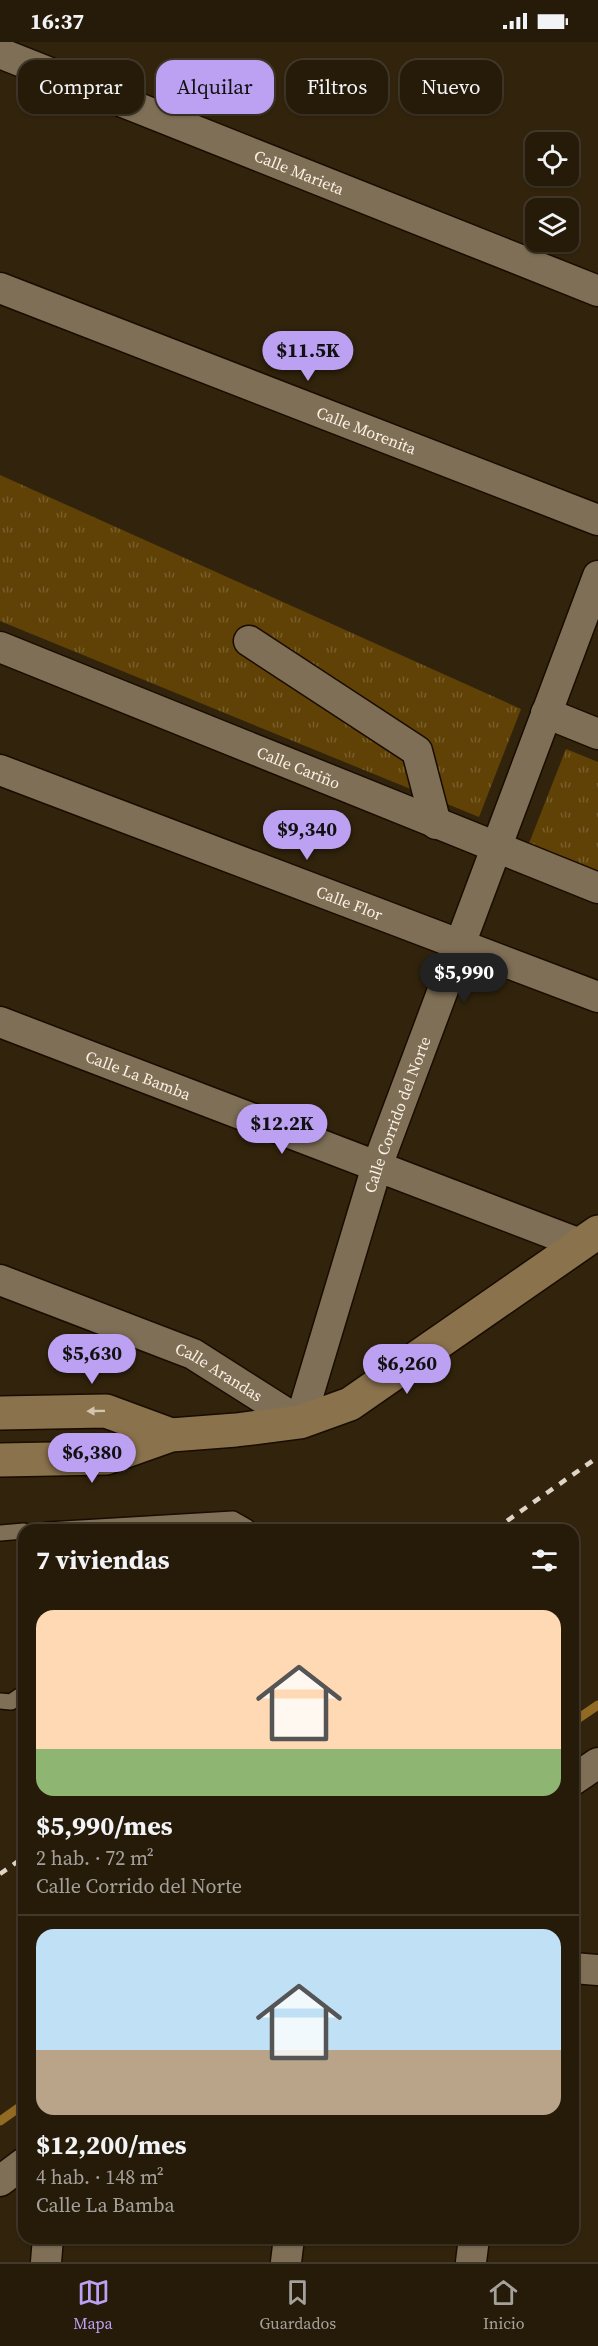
<!DOCTYPE html>
<html lang="es">
<head>
<meta charset="utf-8">
<style>
  :root { --surface:#261b09; --page:#322817; --text:#f1f3f6; --muted:#a4a19c; --line:#42392a; --accent:#bca0f2 }
  body { margin:0; font-family:"Source Serif 4",serif; background:var(--page); color:var(--text); height:100vh; display:flex; flex-direction:column; font-size:22px; white-space:nowrap }
  * { box-sizing:border-box; margin:0 }
  p { font-size:20px; color:var(--muted) }
  .icon { flex:none; width:33px; height:33px; fill:none; stroke:currentColor; stroke-width:2; stroke-linecap:round; stroke-linejoin:round }
  .map { position:relative; flex:1; overflow:hidden }
  .side { position:absolute; left:18px; top:1482px; width:561px; height:720px; display:flex; flex-direction:column; background:var(--surface); border-radius:18px; box-shadow:0 2px 4px #0004,0 0 0 2px var(--line) }
  .side>* { flex:none }
  .top-card { position:absolute; left:18px; top:18px; width:562px; height:54px; display:flex; gap:12px }
  .fabs { position:absolute; left:525px; top:90px; display:grid; gap:12px }
  .fabs a { display:grid; place-items:center; width:54px; height:54px; border-radius:12px; background:var(--surface); box-shadow:0 2px 4px #0004,0 0 0 2px var(--line); font-size:30px }
  .price { position:absolute; translate:-50% -51px; padding:0 14px; border-radius:21px; background:var(--accent); color:#111; font-size:20px; line-height:39px; filter:drop-shadow(0 2px 3px #0008) }
  .price::after { content:''; position:absolute; left:50%; top:36px; width:18px; height:14px; margin-left:-9px; background:inherit; clip-path:polygon(0 0,100% 0,50% 100%) }
  .price.selected { background:#222; color:#fff }
  ul { padding:0; list-style:none }
  li { display:grid; align-content:center; gap:12px; height:318px; padding:0 18px }
  li+li { border-top:2px solid var(--line) }
  li span { display:grid; place-items:center; height:186px; border-radius:18px; color:#555 }
  li>.icon { margin-inline-start:auto }
  span .icon { width:108px; height:108px; fill:#fffc; stroke-width:1 }
  li b { font-size:26px }
  h2 { display:flex; justify-content:space-between; align-items:center; height:72px; padding:0 18px; font-size:26px }
  .pill { padding:0 21px; border-radius:18px; background:var(--surface); box-shadow:0 2px 4px #0004,0 0 0 2px var(--line); font-size:21px; line-height:54px }
  .pill.selected { background:var(--accent); color:#111 }
  .status { display:flex; justify-content:space-between; align-items:center; height:42px; padding:0 30px; background:var(--surface); direction:ltr }
  .status svg { height:16px; fill:currentColor }
  .tab-bar { display:flex; justify-content:space-around; align-items:center; height:84px; border-top:2px solid var(--line); background:var(--surface); font-size:16px; color:var(--muted) }
  .tab-bar a { display:grid; justify-items:center; gap:3px }
  .tab-bar .selected { color:var(--accent) }
  .map>svg:first-child { display:block }
</style>
</head>
<body>
<div class="status"><b>16:37</b><svg viewBox="0 0 49 12"><path d="M0 12V9h3v3zM5 12V6h3v6zM10 12V3h3v9zM15 12V0h3v12zM26 1h20v11H26zM47 4h2v5h-2z"/></svg></div>
<div class="map">
<svg width="598" height="2220" viewBox="0 0 598 2220">
  <defs>
    <pattern id="park-tufts" width="24" height="20" patternUnits="userSpaceOnUse" patternTransform="scale(1.5)"><rect width="24" height="20" fill="#604206"/><path d="M3 7l-1-3M5 7V3M7 7l1-3M15 17l-1-3M17 17v-4M19 17l1-3" fill="none" stroke="#785e2a"/></pattern>
  </defs>
  <rect width="100%" height="100%" fill="#32240c"/>
  <g fill="url(#park-tufts)">
    <polygon points="0,433 521,667 479,775 0,579"/>
    <polygon points="566,707 598,720 598,829 528,804"/>
  </g>
  <g fill="none" stroke-linecap="round" stroke-linejoin="round">
    <g stroke="#916a23" stroke-width="9">
      <polyline points="573,1680 598,1663"/>
      <polyline points="0,2079 24,2062"/>
    </g>
    <defs>
      <g id="lane">
        <polyline points="47,1488 233,1477 247,1485 246,1488"/>
        <polyline points="0,1491 24,1489"/>
        <polyline points="0,1659 11,1660 24,1651"/>
      </g>
      <g id="street">
        <path id="s1" d="M0,11L598,249"/>
        <path id="s2" d="M0,246L598,478"/>
        <polyline points="249,599 417,709 436,782"/>
        <path id="s3" d="M0,605L598,846"/>
        <polyline points="546,671 598,692"/>
        <path id="s4" d="M0,728L598,955"/>
        <path id="s5" d="M0,980L580,1202"/>
        <path id="s6" d="M0,1238L193,1312L300,1380L377,1124L598,534"/>
        <polyline points="573,1738 598,1721"/>
        <polyline points="573,1926 598,1928"/>
        <polyline points="0,2139 24,2121"/>
        <polyline points="46,2220 48,2196"/>
        <polyline points="286,2220 289,2196"/>
        <polyline points="471,2220 474,2196"/>
      </g>
      <g id="secondary">
        <polyline points="0,1371 106,1369 171,1393"/>
        <polyline points="0,1418 106,1416 171,1393 236,1388 300,1380 350,1362 598,1190"/>
      </g>
    </defs>
    <use href="#lane" stroke="#190c00" stroke-width="18"/>
    <use href="#street" stroke="#190c00" stroke-width="33"/>
    <use href="#secondary" stroke="#190c00" stroke-width="36"/>
    <use href="#lane" stroke="#7f6f56" stroke-width="15"/>
    <use href="#street" stroke="#7f6f56" stroke-width="30"/>
    <use href="#secondary" stroke="#8a724c" stroke-width="33"/>
    <g stroke="#dfd5c6" stroke-width="4.5" stroke-dasharray="8 8" stroke-linecap="butt">
      <polyline points="494,1488 598,1415"/>
      <polyline points="0,1832 24,1815"/>
    </g>
  </g>
  <defs><path id="oneway-solid" d="M-6-.8H1V-3.2L6.5 0L1 3.2V.8H-6Z" transform="scale(1.5)"/></defs>
  <use fill="#d3c5ae" href="#oneway-solid" transform="translate(96 1369) rotate(179)"/>
  <g text-anchor="middle" dominant-baseline="central" stroke-width="4.5" stroke-linejoin="round" paint-order="stroke">
    <g font-size="16" fill="#faf1e3" stroke="#281a03">
      <text stroke="none"><textPath href="#s1" startOffset="322">Calle Marieta</textPath></text>
      <text stroke="none"><textPath href="#s2" startOffset="393">Calle Morenita</textPath></text>
      <text stroke="none"><textPath href="#s3" startOffset="322">Calle Cariño</textPath></text>
      <text stroke="none"><textPath href="#s4" startOffset="374">Calle Flor</textPath></text>
      <text stroke="none"><textPath href="#s5" startOffset="148">Calle La Bamba</textPath></text>
      <text stroke="none"><textPath href="#s6" startOffset="656">Calle Corrido del Norte</textPath></text>
      <text stroke="none"><textPath href="#s6" startOffset="238">Calle Arandas</textPath></text>
    </g>
  </g>
</svg>
<div class="fabs">
<a><svg class="icon" aria-label="locate" viewBox="0 0 24 24"><circle cx="12" cy="12" r="6"/><path d="M12 2v4M12 18v4M2 12h4M18 12h4"/></svg></a>
<a><svg class="icon" aria-label="layers" viewBox="0 0 24 24"><path d="M12 4l9 5-9 5-9-5zM3 14l9 5 9-5"/></svg></a>
</div>
<b class="price" style="left:308px;top:340px">$11.5K</b>
<b class="price" style="left:307px;top:819px">$9,340</b>
<b class="price selected" style="left:464px;top:962px">$5,990</b>
<b class="price" style="left:282px;top:1113px">$12.2K</b>
<b class="price" style="left:92px;top:1343px">$5,630</b>
<b class="price" style="left:407px;top:1353px">$6,260</b>
<b class="price" style="left:92px;top:1442px">$6,380</b>
<div class="top-card">
<a class="pill">Comprar</a>
<a class="pill selected">Alquilar</a>
<a class="pill">Filtros</a>
<a class="pill">Nuevo</a>
</div>
<section class="side">
<h2>7 viviendas<svg class="icon" aria-label="filters" viewBox="0 0 24 24"><path d="M4 7h16M4 17h16"/><circle cx="9" cy="7" r="2"/><circle cx="15" cy="17" r="2"/></svg></h2>
<ul>
<li><span style="background:linear-gradient(#ffd9b3 75%,#8fb573 0)"><svg class="icon" aria-label="home" viewBox="0 0 24 24"><path d="M3 11l9-7 9 7M6 9v11h12V9"/></svg></span><div><b>$5,990/mes</b><p>2 hab. · 72 m²</p><p>Calle Corrido del Norte</p></div></li>
<li><span style="background:linear-gradient(#bfe0f5 65%,#b9a48a 0)"><svg class="icon" aria-label="home" viewBox="0 0 24 24"><path d="M3 11l9-7 9 7M6 9v11h12V9"/></svg></span><div><b>$12,200/mes</b><p>4 hab. · 148 m²</p><p>Calle La Bamba</p></div></li>
</ul>
</section>
</div>
<nav class="tab-bar">
<a class="selected"><svg class="icon" aria-label="map" viewBox="0 0 24 24"><path d="M3 6l6-2 6 2 6-2v14l-6 2-6-2-6 2zM9 4v14M15 6v14"/></svg>Mapa</a>
<a><svg class="icon" aria-label="saved" viewBox="0 0 24 24"><path d="M7 4h10v16l-5-4-5 4z"/></svg>Guardados</a>
<a><svg class="icon" aria-label="home" viewBox="0 0 24 24"><path d="M3 11l9-7 9 7M6 9v11h12V9"/></svg>Inicio</a>
</nav>
</body>
</html>
